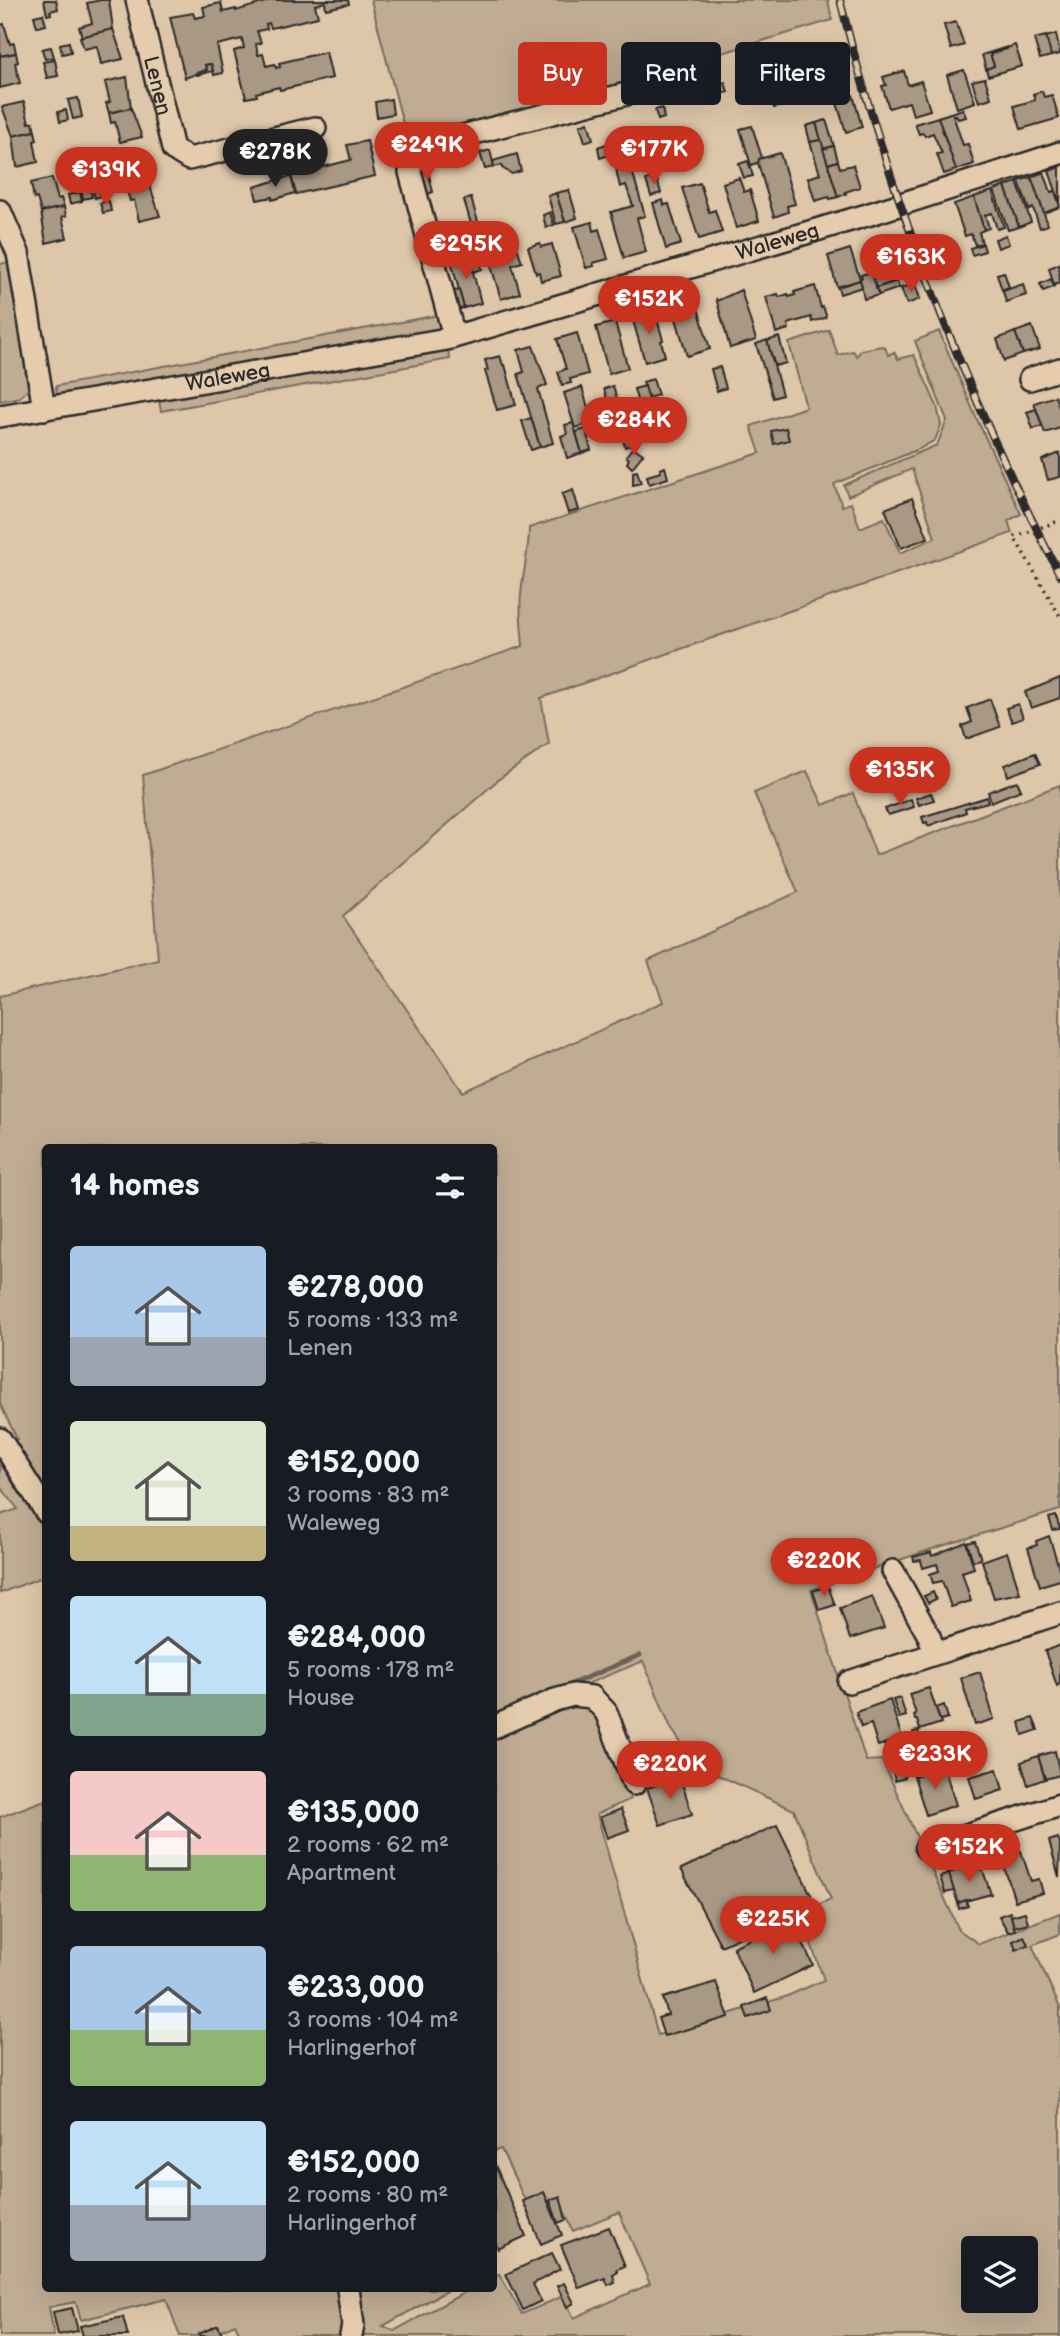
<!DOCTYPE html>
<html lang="en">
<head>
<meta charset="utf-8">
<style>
  :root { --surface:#171b24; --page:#242831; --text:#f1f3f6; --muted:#9ea1a6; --accent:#c8321e }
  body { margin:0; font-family:"Balsamiq Sans",sans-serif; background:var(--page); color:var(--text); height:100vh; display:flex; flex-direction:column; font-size:26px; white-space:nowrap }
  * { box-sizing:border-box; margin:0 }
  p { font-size:23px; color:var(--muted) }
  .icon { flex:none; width:38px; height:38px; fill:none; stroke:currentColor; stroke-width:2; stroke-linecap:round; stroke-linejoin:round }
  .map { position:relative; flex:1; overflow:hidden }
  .details { position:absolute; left:42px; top:1144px; width:455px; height:1148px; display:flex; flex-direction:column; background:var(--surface); border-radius:7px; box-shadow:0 7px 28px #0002 }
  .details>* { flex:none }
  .top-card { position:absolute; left:518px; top:42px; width:436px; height:63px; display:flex; gap:14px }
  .fabs { position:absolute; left:961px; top:2236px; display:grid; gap:14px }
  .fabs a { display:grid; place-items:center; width:77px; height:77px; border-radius:7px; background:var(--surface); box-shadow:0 7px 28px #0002; font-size:35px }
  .price { position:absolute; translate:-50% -60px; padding:0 16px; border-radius:24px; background:var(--accent); color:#fff; font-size:23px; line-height:46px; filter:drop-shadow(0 2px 4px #0008) }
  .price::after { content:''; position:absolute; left:50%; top:42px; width:21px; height:16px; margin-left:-10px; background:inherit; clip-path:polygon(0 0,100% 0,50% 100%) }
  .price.current { background:#222; color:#fff }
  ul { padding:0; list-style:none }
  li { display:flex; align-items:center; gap:21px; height:175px; padding:0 28px }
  li span { display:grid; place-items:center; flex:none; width:196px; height:140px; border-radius:7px; color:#555 }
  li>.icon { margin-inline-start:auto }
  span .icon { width:84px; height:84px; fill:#fffc; stroke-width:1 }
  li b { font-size:30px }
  h2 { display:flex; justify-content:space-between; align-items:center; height:84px; padding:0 28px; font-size:30px }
  .tag { padding:0 24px; border-radius:7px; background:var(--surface); box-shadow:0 7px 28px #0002; font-size:24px; line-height:63px }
  .tag.current { background:var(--accent); color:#fff }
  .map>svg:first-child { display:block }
</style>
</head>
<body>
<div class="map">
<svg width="1060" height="2336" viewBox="0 0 1060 2336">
  <rect width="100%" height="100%" fill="#dec6a8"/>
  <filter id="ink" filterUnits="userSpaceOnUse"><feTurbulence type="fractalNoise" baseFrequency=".0143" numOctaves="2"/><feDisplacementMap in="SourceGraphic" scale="14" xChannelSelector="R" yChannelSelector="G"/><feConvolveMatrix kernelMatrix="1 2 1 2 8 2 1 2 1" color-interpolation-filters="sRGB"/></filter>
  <g filter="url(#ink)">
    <g fill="#c0ac93" stroke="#766c5f" stroke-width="2" fill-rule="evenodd">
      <polygon points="371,0 828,0 832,20 639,78 434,132 409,147"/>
      <polygon points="10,262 29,377 28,390 20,397 0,401 0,264"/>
      <polygon points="439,315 450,359 161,411 155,383 57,399 56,386"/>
      <path d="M829,330L838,355L853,351L857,356L861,350L882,346L885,347L888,355L894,352L898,359L914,355L937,406L941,425L935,440L919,449L834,484L842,506L851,503L860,528L884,518L900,553L935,538L912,469L848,496L844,485L937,445L947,420L915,341L939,331L975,415L1021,514L1008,521L1012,533L541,698L549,744L499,779L343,916L463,1092L663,1002L648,961L798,892L754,793L807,771L823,805L853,793L876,855L1060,785V1510L929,1550L811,1590L866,1761L882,1760L959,1930L979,1944L1060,1913V1934L1032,1945L1060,2008V2336H360L356,2289H450L383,2326L394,2331L471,2289H494V2277L499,2274L522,2314L563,2296L574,2318L650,2284L619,2212L573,2231L558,2197L530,2211L501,2149L494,2151V1732L574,1700L601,1713L631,1799L597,1814L658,2035L785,1997L824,1980L800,1913L831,1899L794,1810L696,1765L671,1728L643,1661L494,1722V1148H46L45,1576L0,1593V1515L18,1509L0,1486V1451L17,1439L0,1404V996L158,959L143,775L523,646C522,629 519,611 521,595C523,572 529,551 529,528L760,453L751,426L806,407L789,343ZM973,2249H1026V2301H973Z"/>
      <path d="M45,1800L46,2289H341C343,2304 347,2322 339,2336H241L235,2324L208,2336H180L166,2299L81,2320L76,2302L49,2307L54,2336H0V1817Z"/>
    </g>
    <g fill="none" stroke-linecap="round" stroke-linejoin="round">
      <g stroke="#6a6257" stroke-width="5">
        <polyline points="0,1460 22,1494"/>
        <polyline points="36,1514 46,1529"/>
        <polyline points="562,1688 640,1655"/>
      </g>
    </g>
    <g fill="#a99883" stroke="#2b2b2b" stroke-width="2">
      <polygon points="44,0 56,0 58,9 50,11 51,14 47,15"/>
      <polygon points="101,0 109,0 113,29 82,37 79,27 92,23 87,3"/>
      <polygon points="272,0 348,0 349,4 326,9 325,2 315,5 318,17 271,28 269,23 266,24 267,29 257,31 261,43 256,44 258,55 263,54 266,66 275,64 276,68 280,67 279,63 326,52 332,78 280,90 279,87 256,93 257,96 246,98 234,51 244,48 242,39 217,45 223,73 214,75 211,64 205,65 207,70 185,78 170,17 193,13 195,18 205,16 203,7 221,3 223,12 236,9 236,11"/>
      <polygon points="43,14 46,25 37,27 34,16"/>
      <polygon points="956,22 964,45 951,49 944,25"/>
      <polygon points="4,24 10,44 14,43 16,53 0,56 0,25"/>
      <polygon points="113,29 123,59 101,64 97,46 84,49 80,37"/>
      <polygon points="1056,34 1060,54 1051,56 1046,37"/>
      <polygon points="1046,36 1051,56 1040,59 1034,39"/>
      <polygon points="69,42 71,52 62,54 60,44"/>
      <polygon points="1015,45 1022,66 988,76 986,69 994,66 990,54"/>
      <polygon points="51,47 54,57 45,59 42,49"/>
      <polygon points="1007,47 1007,49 990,54 994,66 986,69 982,55"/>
      <polygon points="16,53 18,62 15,63 20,83 0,88 0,56"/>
      <polygon points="55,60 58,76 47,78 43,62"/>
      <polygon points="795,60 800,77 768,86 763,70"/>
      <polygon points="211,64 213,71 197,75 196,73 207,70 205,65"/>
      <polygon points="964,70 975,102 957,108 947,75"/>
      <polygon points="904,71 908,85 921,81 930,110 913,115 909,102 889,108 882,86 886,85 883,77"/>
      <polygon points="127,77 131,108 109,113 106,103 110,102 105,82"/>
      <polygon points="985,78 991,98 979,102 972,81"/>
      <polygon points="747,79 753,100 745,102 739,81"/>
      <polygon points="725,82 728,92 720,94 718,85"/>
      <polygon points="792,86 796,102 774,108 770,93"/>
      <polygon points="1042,91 1044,97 1052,95 1059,118 1021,129 1014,106 1035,100 1033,94"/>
      <polygon points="853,95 862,127 846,132 836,100"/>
      <polygon points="78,98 82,117 73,119 68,100"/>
      <polygon points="391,99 393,114 377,117 375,102"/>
      <polygon points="24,102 29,123 33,122 35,131 13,136 2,107"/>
      <polygon points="131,108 142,137 120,142 115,122 111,123 109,113"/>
      <polygon points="662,108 664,118 658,120 655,110"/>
      <polygon points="963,109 966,117 958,119 956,115 953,115 963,145 968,144 974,164 956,170 938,117"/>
      <polygon points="66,110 68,120 60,122 58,112"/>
      <polygon points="938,117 956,170 944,174 937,154 942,153 933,133 925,136 923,133 919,134 915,124"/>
      <polygon points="826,120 834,146 823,149 816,123"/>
      <polygon points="588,122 593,139 585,142 580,125"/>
      <polygon points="816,123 821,140 810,142 806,126"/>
      <polygon points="752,126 762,158 759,159 760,162 751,165 740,129"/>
      <polygon points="35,131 37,140 34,141 38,162 17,167 13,136"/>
      <polygon points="821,140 838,197 830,199 829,197 815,201 808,178 820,174 810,142"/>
      <polygon points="367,141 375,176 296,194 291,175 351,160 347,145"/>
      <polygon points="606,144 609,155 600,158 598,147"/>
      <polygon points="834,146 838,161 828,164 823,149"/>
      <polygon points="490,150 494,167 485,169 480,153"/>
      <polygon points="780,153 795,204 787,206 788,212 774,217 758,163 759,159"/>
      <polygon points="517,154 521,171 512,174 502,168 502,165 494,167 493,161"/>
      <polygon points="146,155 150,186 127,191 125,181 129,180 125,160"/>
      <polygon points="748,161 753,176 744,178 739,164"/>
      <polygon points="838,161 840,168 853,165 860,187 845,192 846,194 838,197 828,164"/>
      <polygon points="630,163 645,216 637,218 646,252 624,258 611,212 633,206 626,185 620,187 617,174 616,167"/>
      <polygon points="1060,167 1060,203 1049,171"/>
      <polygon points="428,171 433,192 427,194 422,172"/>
      <polygon points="1044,172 1051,192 1055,191 1060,207 1044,213 1031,177"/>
      <polygon points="291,176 295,193 272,200 272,197 257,200 254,187"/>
      <polygon points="656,176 661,193 651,196 646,180"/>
      <polygon points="1031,177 1048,225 1040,228 1033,208 1029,210 1019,181"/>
      <polygon points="52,178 58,199 61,198 64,207 41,212 37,198 34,199 31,183"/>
      <polygon points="739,178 744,192 750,190 759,221 736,228 723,183"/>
      <polygon points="1017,182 1031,222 1019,227 1005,186"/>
      <polygon points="102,183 105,195 95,198 92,186"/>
      <polygon points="700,183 709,212 715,210 722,232 699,239 682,188"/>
      <polygon points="89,185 92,197 83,199 81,188"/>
      <polygon points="150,186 160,216 139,221 134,200 130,201 127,191"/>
      <polygon points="1005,186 1019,227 1008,230 994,190"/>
      <polygon points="569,190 577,218 565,222 556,193"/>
      <polygon points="992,191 1004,227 997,229 992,213 985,215 989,228 984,230 974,197"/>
      <polygon points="80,192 82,201 70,204 68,195"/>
      <polygon points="556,193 565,222 556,224 548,196"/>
      <polygon points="974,197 984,230 979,232 982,243 975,245 971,234 965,236 954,204"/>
      <polygon points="471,198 479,225 472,227 464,200"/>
      <polygon points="663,200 664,205 669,204 681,244 666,249 653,203"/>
      <polygon points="109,201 111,211 103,213 100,203"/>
      <polygon points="64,207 66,216 62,217 67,238 46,243 41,212"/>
      <polygon points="550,212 554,225 546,228 543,215"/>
      <polygon points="592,222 594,231 599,229 608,259 593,263 594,266 586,268 574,227"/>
      <polygon points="471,228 482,269 473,272 461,231"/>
      <polygon points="498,234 503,254 517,247 522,262 512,265 520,293 501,299 483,239"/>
      <polygon points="1006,235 1009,244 998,248 995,239"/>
      <polygon points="896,242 902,263 892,266 897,281 876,288 871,272 880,269 873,249"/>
      <polygon points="540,243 541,247 552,244 561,276 541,281 539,272 536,273 528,247"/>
      <polygon points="983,244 985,251 972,255 970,248"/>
      <polygon points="850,249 860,279 862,278 861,275 871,272 879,295 864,299 860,280 837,287 828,256"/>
      <polygon points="459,255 460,259 469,257 481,303 464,308 450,257"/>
      <polygon points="1059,264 1060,283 1054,285 1049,268"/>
      <polygon points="1004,272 1009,287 1002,290 997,274"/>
      <polygon points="1051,279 1054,287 1043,291 1040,284"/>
      <polygon points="860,280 862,287 840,294 838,287"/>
      <polygon points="897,281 899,288 879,295 876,288"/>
      <polygon points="915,284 920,299 907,304 901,288"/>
      <polygon points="1023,284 1026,295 1006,302 1003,291"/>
      <polygon points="815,286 821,308 823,307 826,315 825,318 812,322 811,317 788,324 789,329 776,333 766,297 778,294 779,297 788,294 789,297 795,295 794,292"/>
      <polygon points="459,290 464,308 455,310 450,292"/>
      <polygon points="741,290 756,340 730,348 716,298 717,301"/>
      <polygon points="695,298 710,349 687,356 672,305"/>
      <polygon points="655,312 663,340 661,341 665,356 645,362 632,317"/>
      <polygon points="615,322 628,368 609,374 596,327"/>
      <polygon points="1032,326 1040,349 1023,354 1015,332"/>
      <polygon points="1015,332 1023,354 1004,361 997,339"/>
      <polygon points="577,333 588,374 570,379 571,383 562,385 558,372 566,369 557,339"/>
      <polygon points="779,337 786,363 775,366 767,341"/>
      <polygon points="767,340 782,395 773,398 756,344"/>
      <polygon points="533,346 547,385 538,389 553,443 540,447 518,374 524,372 518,350"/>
      <polygon points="500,356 503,365 505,365 516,405 497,410 485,371 488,370 485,360"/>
      <polygon points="720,367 726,388 717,391 711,369"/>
      <polygon points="653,379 658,395 648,398 643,382"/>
      <polygon points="613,386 620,409 627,406 631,419 614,423 604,389"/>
      <polygon points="645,386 650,404 639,407 634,389"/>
      <polygon points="582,387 591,418 587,419 589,424 575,428 564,393"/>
      <polygon points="1055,396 1060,410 1060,428 1045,433 1034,403"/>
      <polygon points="1036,409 1042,426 1033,429 1027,412"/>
      <polygon points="531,418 540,447 531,450 522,421"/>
      <polygon points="573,423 582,453 567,458 561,436 567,434 565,425"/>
      <polygon points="625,423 631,445 625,447 619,425"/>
      <polygon points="786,428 789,440 774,444 771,431"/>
      <polygon points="586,429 591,450 582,453 576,432"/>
      <polygon points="633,447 643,454 632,468 627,463 629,459 626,456"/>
      <polygon points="1060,453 1060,477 1048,480 1042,460"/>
      <polygon points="665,467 668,478 649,484 647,476 661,472 660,469"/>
      <polygon points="637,471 641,483 633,485 633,472"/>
      <polygon points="573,490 579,510 568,513 562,494"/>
      <polygon points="912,498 928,538 901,548 885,509"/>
      <polygon points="1060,678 1060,698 1031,708 1025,692"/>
      <polygon points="990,699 1000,727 966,739 962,726 972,722 967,708"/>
      <polygon points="1018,704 1023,718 1012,722 1006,708"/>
      <polygon points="1035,753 1040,764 1008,776 1005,765"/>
      <polygon points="1017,781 1021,790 991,802 988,792"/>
      <polygon points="931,793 934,800 919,805 916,798"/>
      <polygon points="987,797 988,802 965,808 966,812 928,826 927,822 924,823 922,817"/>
      <polygon points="911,799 914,807 888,815 885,809"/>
      <polygon points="1056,1516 1060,1529 1053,1530 1049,1518"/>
      <polygon points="1049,1536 1060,1571 1060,1580 1040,1586 1028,1548 1037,1545 1036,1541"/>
      <polygon points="975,1541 981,1559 973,1561 967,1543"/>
      <polygon points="966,1542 974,1568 962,1572 971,1601 951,1607 942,1581 933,1583 930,1574 939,1571 937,1564 923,1568 921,1560 914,1561 913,1557 931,1552 932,1556"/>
      <polygon points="1007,1552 1020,1593 994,1598 982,1561"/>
      <polygon points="828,1586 835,1605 819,1610 813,1591"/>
      <polygon points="933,1592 936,1599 928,1603 924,1596"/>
      <polygon points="872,1596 884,1628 850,1639 840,1608"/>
      <polygon points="1060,1645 1060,1684 1057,1686 1045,1651"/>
      <polygon points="980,1672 994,1719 975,1725 961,1678"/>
      <polygon points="929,1688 941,1723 920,1730 917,1720 915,1720 914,1715 916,1714 909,1694"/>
      <polygon points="900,1698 906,1716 899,1718 893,1700"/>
      <polygon points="890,1700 902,1738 878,1746 871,1724 861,1727 856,1712"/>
      <polygon points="944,1705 948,1718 940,1720 936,1708"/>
      <polygon points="1033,1718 1038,1730 1023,1735 1020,1722"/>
      <polygon points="918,1731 925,1748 918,1750 913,1732"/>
      <polygon points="901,1738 903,1746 886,1751 884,1744"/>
      <polygon points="1055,1751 1060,1775 1045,1779 1038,1756"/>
      <polygon points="1038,1756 1045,1779 1028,1785 1021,1762"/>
      <polygon points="902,1766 905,1778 895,1781 892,1769"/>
      <polygon points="944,1767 956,1805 926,1815 914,1776"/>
      <polygon points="997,1769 1003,1790 976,1799 969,1777"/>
      <polygon points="680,1777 692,1814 660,1825 647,1788"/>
      <polygon points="621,1809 629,1830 607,1838 600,1817"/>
      <polygon points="777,1825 815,1903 721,1946 681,1869"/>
      <polygon points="1058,1838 1060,1843 1059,1877 1049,1841"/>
      <polygon points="1021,1851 1031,1881 1039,1879 1043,1893 1015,1901 1001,1857"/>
      <polygon points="966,1868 967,1872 982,1868 991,1894 958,1903 948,1873"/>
      <polygon points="949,1874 954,1891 945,1893 940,1877"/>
      <polygon points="966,1900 968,1906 959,1909 958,1903"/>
      <polygon points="1010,1912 1015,1930 1008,1932 999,1916"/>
      <polygon points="1025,1912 1028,1923 1014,1927 1011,1916"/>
      <polygon points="792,1920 813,1965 754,1993 733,1947 772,1929 770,1924 777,1921 778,1926"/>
      <polygon points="1024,1936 1028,1945 1016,1950 1013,1941"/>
      <polygon points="716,1982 729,2017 664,2036 658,2018 668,2015 663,1998"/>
      <polygon points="767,1998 771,2010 748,2018 744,2007"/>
      <polygon points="494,2163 526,2236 498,2249 494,2239"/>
      <polygon points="544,2192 562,2235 541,2244 523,2201"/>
      <polygon points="560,2196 566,2220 558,2223 550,2200"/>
      <polygon points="609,2227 625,2266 617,2269 618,2272 613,2275 615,2282 608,2285 605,2278 579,2288 561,2245"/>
      <polygon points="552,2253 560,2269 533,2284 541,2301 523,2310 506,2274"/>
      <polygon points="564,2283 574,2303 567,2307 557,2286"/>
      <polygon points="72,2308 78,2331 58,2335 53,2312"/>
      <polygon points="123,2317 128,2336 83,2336 80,2326"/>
      <polygon points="218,2325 222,2334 217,2336 200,2336 199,2334"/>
    </g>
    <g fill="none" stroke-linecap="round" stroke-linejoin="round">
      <defs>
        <g id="minor">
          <path id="s1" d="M137,0L173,149L189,159L315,128"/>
          <polyline points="0,211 18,253 44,409"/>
          <polyline points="454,336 410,172 413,157 427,145 654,87"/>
          <polyline points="1030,379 1060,369"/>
          <path id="s2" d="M0,416L447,339L867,215L1060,153"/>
          <polyline points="0,1439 46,1512"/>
          <polyline points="893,1571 929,1636 935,1653"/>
          <polyline points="849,1682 1060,1613"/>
          <polyline points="494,1727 555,1700 573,1695 592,1697 606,1712 634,1784"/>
          <polyline points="926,1848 1060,1805"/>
          <polyline points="348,2289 353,2325 351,2336"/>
        </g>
      </defs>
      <use href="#minor" stroke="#2b2b2b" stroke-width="26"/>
      <polyline stroke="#2b2b2b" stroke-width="3.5" stroke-dasharray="2 5" stroke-linecap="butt" points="1056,522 1014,537 1060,616"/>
      <use href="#minor" stroke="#e5ccad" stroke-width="21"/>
      <defs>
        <path id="rail" d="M840,0C890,199 965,393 1060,575"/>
      </defs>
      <use href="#rail" stroke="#2b2b2b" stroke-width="8"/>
      <use href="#rail" stroke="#e5ccad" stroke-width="5" stroke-dasharray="16" stroke-linecap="butt"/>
    </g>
  </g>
  <g text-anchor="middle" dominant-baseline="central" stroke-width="5" stroke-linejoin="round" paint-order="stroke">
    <g font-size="21" fill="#2b2b2b" stroke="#e5ccad">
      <text stroke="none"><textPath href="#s1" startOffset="88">Lenen</textPath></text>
      <text stroke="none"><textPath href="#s2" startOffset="798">Waleweg</textPath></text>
      <text stroke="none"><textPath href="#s2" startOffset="231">Waleweg</textPath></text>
    </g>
  </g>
</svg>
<div class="fabs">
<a><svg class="icon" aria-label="layers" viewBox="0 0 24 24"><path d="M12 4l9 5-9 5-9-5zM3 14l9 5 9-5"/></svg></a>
</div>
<b class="price" style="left:427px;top:182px">€249K</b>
<b class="price" style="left:654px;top:186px">€177K</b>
<b class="price current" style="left:275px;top:189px">€278K</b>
<b class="price" style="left:106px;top:207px">€139K</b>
<b class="price" style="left:466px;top:281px">€295K</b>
<b class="price" style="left:911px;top:294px">€163K</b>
<b class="price" style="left:649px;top:336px">€152K</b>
<b class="price" style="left:634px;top:457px">€284K</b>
<b class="price" style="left:900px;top:807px">€135K</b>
<b class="price" style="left:824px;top:1598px">€220K</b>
<b class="price" style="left:935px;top:1791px">€233K</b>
<b class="price" style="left:670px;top:1801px">€220K</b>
<b class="price" style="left:969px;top:1884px">€152K</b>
<b class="price" style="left:773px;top:1956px">€225K</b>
<div class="top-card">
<a class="tag current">Buy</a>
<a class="tag">Rent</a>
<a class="tag">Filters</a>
</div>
<section class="details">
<h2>14 homes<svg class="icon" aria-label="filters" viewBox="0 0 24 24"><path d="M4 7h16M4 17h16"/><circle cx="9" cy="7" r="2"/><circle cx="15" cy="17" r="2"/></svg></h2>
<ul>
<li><span style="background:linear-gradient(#a9c7e8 65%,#9aa5b1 0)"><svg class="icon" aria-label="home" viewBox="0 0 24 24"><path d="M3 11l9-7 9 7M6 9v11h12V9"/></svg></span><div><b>€278,000</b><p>5 rooms · 133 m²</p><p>Lenen</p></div></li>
<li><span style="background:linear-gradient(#dfe7d0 75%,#c2b280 0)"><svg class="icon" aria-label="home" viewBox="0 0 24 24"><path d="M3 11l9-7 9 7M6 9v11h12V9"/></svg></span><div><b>€152,000</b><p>3 rooms · 83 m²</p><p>Waleweg</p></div></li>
<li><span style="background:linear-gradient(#bfe0f5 70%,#7fa58c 0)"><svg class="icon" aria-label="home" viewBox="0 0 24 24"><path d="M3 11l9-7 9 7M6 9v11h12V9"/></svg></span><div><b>€284,000</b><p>5 rooms · 178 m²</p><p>House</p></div></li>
<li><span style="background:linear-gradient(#f6c9c9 60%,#8fb573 0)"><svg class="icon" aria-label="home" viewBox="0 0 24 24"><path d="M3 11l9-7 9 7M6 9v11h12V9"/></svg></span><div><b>€135,000</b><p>2 rooms · 62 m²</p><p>Apartment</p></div></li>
<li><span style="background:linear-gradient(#a9c7e8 60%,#8fb573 0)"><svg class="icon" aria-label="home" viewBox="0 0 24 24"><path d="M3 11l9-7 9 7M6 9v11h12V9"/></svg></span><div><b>€233,000</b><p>3 rooms · 104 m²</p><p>Harlingerhof</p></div></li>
<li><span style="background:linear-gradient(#bfe0f5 60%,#9aa5b1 0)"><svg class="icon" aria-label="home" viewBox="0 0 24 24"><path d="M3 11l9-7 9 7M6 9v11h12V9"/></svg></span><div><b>€152,000</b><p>2 rooms · 80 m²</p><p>Harlingerhof</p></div></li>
</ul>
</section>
</div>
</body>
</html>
